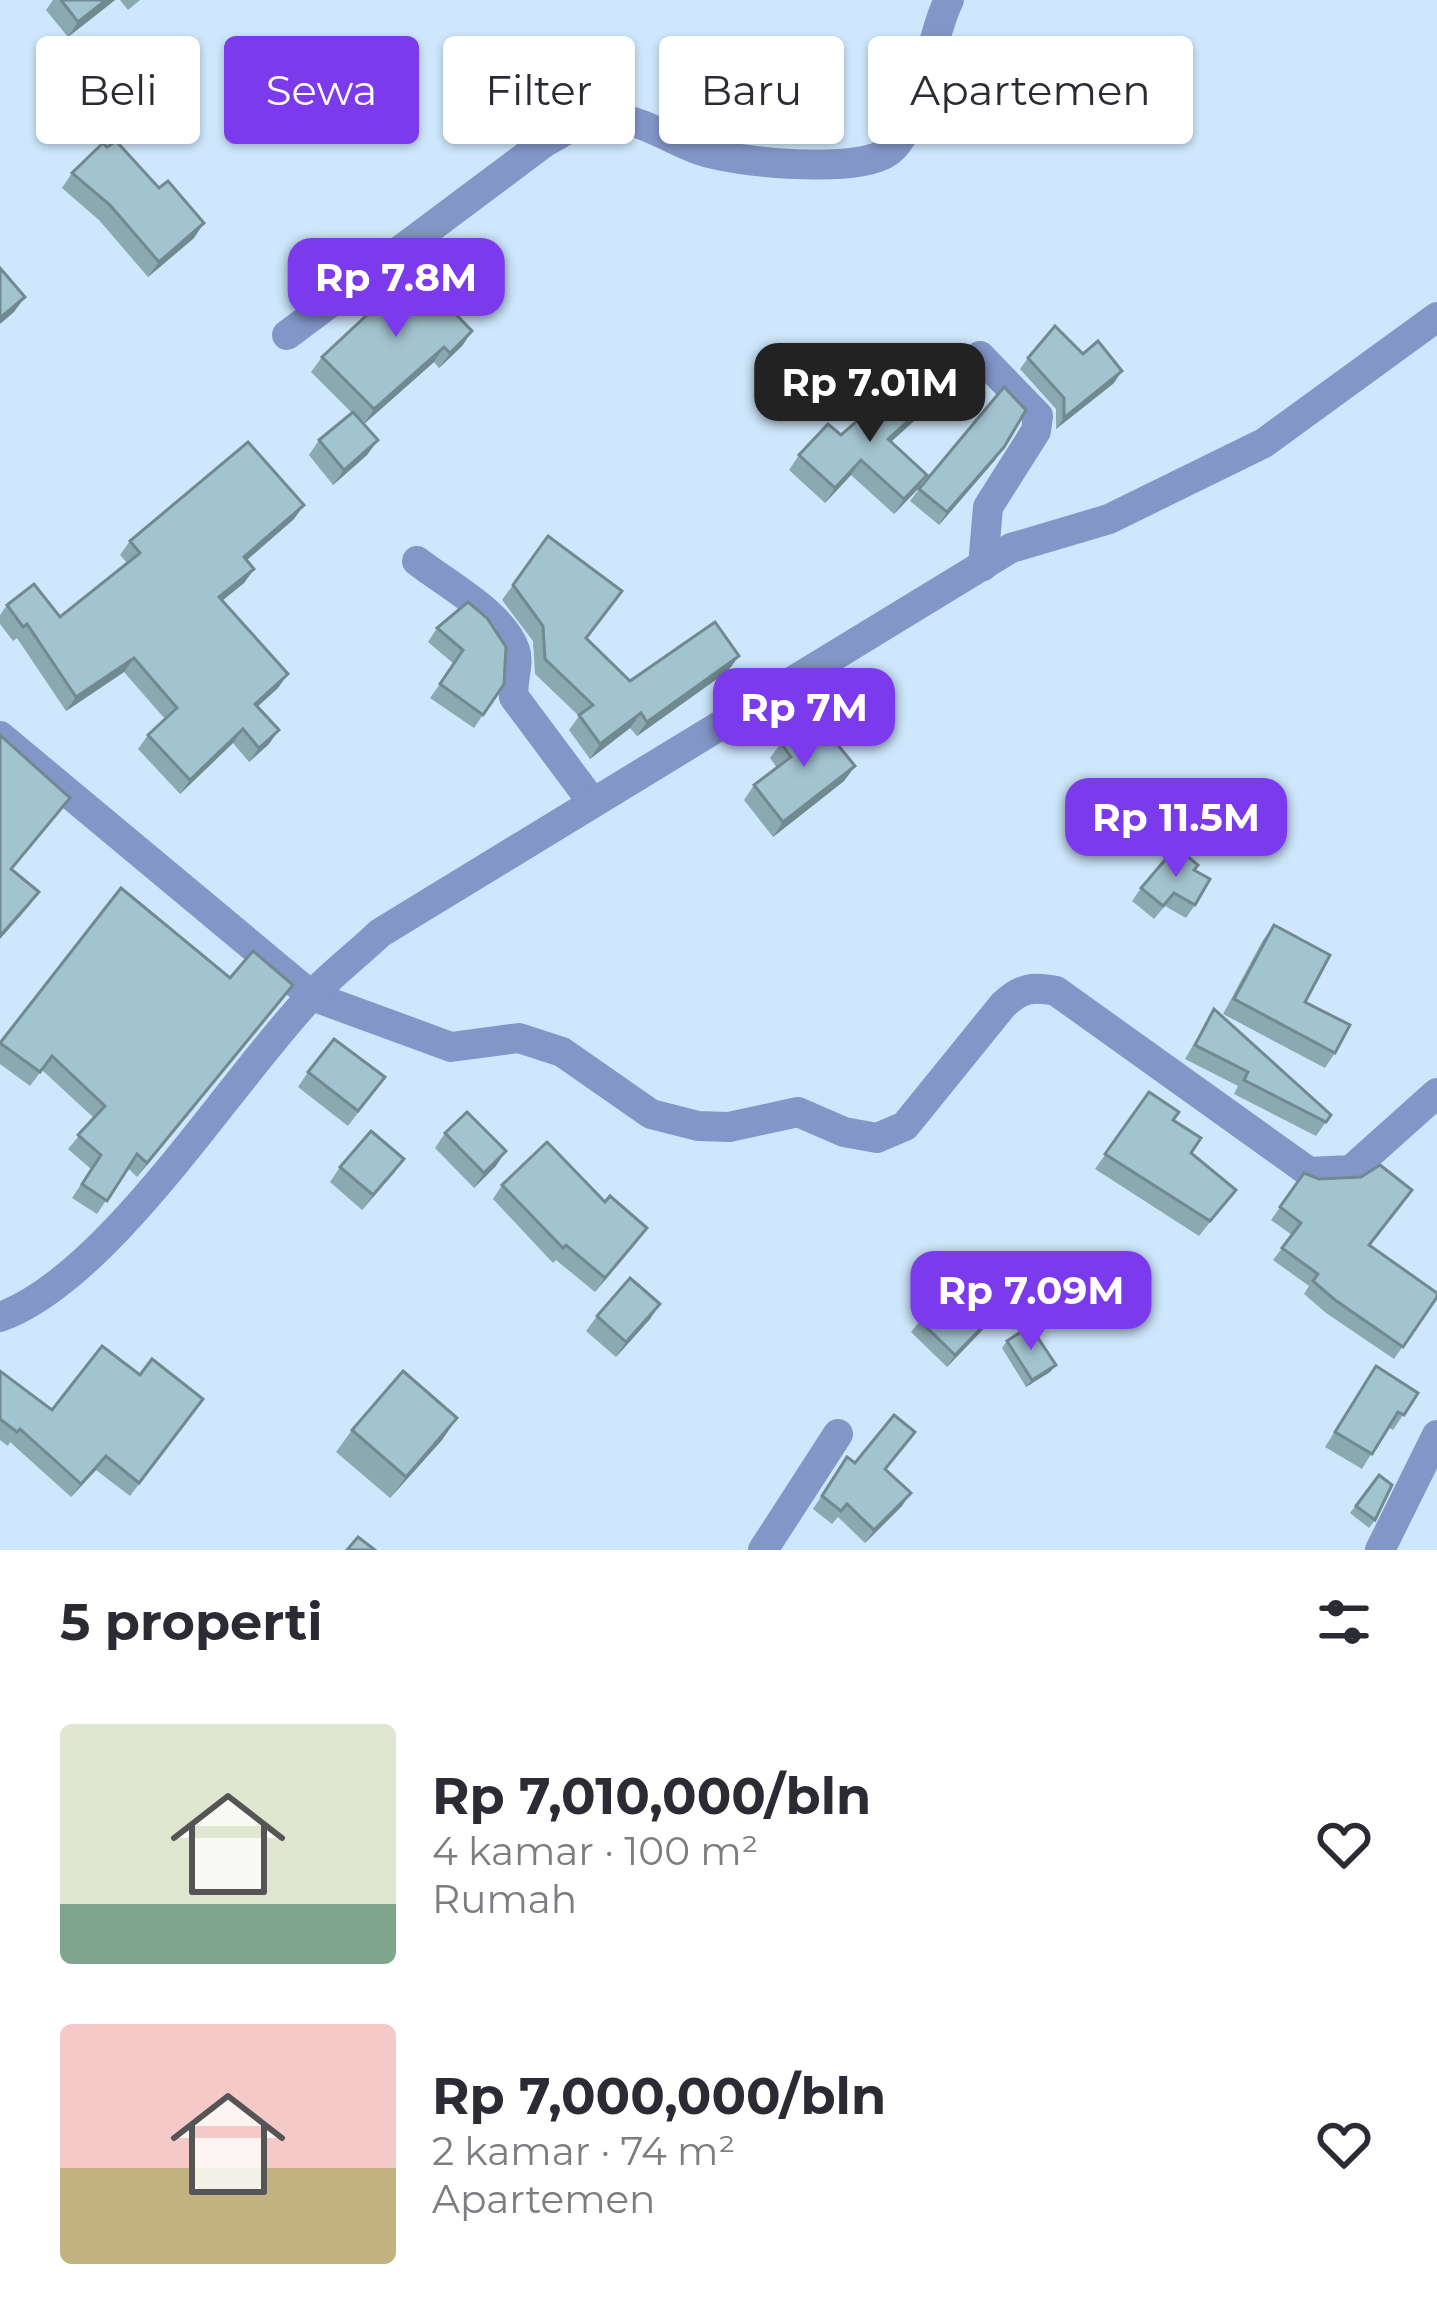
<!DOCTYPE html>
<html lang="id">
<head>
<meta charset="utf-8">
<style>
  :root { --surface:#fff; --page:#f2f2f3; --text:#2b2b33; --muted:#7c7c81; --accent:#7c3aed }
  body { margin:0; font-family:Montserrat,sans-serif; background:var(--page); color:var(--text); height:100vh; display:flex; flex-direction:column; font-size:45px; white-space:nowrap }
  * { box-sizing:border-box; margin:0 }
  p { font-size:39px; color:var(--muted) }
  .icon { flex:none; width:66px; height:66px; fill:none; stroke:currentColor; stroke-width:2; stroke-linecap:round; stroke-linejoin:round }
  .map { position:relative; height:1550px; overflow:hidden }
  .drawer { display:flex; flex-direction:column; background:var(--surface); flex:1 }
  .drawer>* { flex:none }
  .banner { position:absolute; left:36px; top:36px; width:1365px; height:108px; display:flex; gap:24px }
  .price { position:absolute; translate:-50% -102px; padding:0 27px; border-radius:24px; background:var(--accent); color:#fff; font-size:39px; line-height:78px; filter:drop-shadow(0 3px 6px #0008) }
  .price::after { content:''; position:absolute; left:50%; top:72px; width:36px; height:27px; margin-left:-18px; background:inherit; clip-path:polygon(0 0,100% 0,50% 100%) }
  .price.on { background:#222; color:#fff }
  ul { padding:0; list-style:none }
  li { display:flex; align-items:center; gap:36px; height:300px; padding:0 60px }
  li span { display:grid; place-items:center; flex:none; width:336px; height:240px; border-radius:12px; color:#555 }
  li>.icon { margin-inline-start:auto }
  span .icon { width:144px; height:144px; fill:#fffc; stroke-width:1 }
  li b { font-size:51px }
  h2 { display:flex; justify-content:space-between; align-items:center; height:144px; padding:0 60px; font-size:51px }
  .tag { padding:0 42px; border-radius:12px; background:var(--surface); box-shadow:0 3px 9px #0004; font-size:42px; line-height:108px }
  .tag.on { background:var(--accent); color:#fff }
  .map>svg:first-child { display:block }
</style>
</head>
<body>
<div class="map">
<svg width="1437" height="1550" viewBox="0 0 1437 1550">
  <rect width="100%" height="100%" fill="#cee7fc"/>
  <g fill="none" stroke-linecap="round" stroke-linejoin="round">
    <g stroke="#8396c8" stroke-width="30">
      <path d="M287,335L545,142C560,135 579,120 594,118C631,112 666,138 699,150C735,163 857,174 888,152C922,127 929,38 949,0"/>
      <polyline points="980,356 1038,416 1036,431 988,507 983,566"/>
      <path d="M417,561C446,584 503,614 515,650C520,664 511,682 514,697L593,803"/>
      <path d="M0,736L312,996L451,1047L519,1038L562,1052L651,1114L698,1126L729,1127L798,1112L844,1132L877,1138L905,1126L1003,1005C1021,988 1033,986 1056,991L1309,1172L1351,1170L1437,1093"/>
      <path d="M0,1317C109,1278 230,1081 312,995C333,973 358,954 380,933L1011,548L1109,519L1264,443L1437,317"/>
      <polyline points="763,1550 838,1434"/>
      <polyline points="1380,1550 1437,1435"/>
    </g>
  </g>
  <g fill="#8ba9b1">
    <polygon points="53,0 115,0 68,37 46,10"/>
    <polygon points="120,0 140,0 128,10"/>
    <polygon points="72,173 194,238 148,277 99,220 62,188"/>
    <polygon points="472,331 462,346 439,368 434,362 364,424 378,440 367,455 333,485 309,455 319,440 352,413 311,372 322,357"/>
    <polygon points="1083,354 1114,383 1056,429 1056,409 1020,369 1028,358"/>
    <polygon points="914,421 891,442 917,490 894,514 851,475 825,503 789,470 799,455 841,435"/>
    <polygon points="995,460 939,525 910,501 919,489"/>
    <polygon points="294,519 247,560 254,569 244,583 222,601 278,688 257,707 269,744 249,762 233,743 180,794 138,749 148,735 165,719 124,672 66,711 17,638 13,641 0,624 0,615 7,605 60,617 127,563 120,555 130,541"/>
    <polygon points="548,536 586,638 630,681 728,671 637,736 630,728 590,759 569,730 579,716 535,674 533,641 502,600"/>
    <polygon points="437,628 504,684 474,728 430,698 454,664 428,642"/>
    <polygon points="781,743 855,766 844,781 773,837 744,800 754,785 777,768 770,758"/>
    <polygon points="1194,870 1195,905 1186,918 1165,906 1154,919 1132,901 1141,888"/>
    <polygon points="1274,925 1305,1002 1335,1053 1325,1068 1223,1014 1263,940"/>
    <polygon points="230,978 293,985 137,1177 128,1168 97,1214 72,1198 91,1169 68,1149 94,1118 42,1070 30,1086 0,1064 0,1044"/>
    <polygon points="1214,1009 1331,1115 1316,1136 1234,1094 1238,1086 1185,1059"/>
    <polygon points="308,1072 374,1092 348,1126 298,1087"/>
    <polygon points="1149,1092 1173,1120 1191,1153 1236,1190 1199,1236 1095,1169"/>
    <polygon points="445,1133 496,1166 474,1188 435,1148"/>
    <polygon points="404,1159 362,1210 330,1182 340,1167"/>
    <polygon points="1304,1173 1370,1246 1437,1297 1394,1359 1326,1313 1304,1294 1309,1286 1273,1260 1292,1235 1271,1220"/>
    <polygon points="502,1185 605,1202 647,1228 595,1292 556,1260 553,1263 493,1199"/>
    <polygon points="940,1290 991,1321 947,1367 911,1332 934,1304 932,1302"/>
    <polygon points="660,1304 650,1319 616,1357 586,1331 597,1316"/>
    <polygon points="1007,1341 1056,1365 1050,1372 1026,1387 1002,1348"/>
    <polygon points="1376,1366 1418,1393 1393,1430 1388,1427 1362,1469 1325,1447"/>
    <polygon points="0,1371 52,1410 140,1375 203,1399 130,1496 96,1470 71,1497 10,1442 8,1446 0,1440"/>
    <polygon points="457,1418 442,1440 390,1498 336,1452 352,1430"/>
    <polygon points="915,1432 886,1469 902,1506 865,1543 838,1517 832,1524 813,1509 847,1457 855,1463"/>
    <polygon points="1379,1475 1375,1520 1369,1528 1350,1513"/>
  </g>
  <g fill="#718990">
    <polygon points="106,0 115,0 68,37 78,22"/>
    <polygon points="204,223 194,238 148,277 159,262"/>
    <polygon points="25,297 14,312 0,324 0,318"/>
    <polygon points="472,331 462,346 439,368 450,353"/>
    <polygon points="444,347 434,362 364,424 374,409"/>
    <polygon points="1122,371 1114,383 1056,429 1064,418"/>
    <polygon points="925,406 914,421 877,454 888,439"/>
    <polygon points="378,440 367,455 333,485 344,470"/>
    <polygon points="1004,447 995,460 939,525 947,512"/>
    <polygon points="861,460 851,475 825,503 835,488"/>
    <polygon points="927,475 917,490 894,514 904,499"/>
    <polygon points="304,505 294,519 234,571 244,557"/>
    <polygon points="254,569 244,583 209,611 219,597"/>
    <polygon points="739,656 728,671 637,736 647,722"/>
    <polygon points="134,658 124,672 66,711 76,697"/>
    <polygon points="288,674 278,688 245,718 255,704"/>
    <polygon points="641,713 630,728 590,759 600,744"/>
    <polygon points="243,729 233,743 180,794 190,780"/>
    <polygon points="279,730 269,744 249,762 259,748"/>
    <polygon points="855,766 844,781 773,837 783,822"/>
    <polygon points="39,892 29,906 0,939 0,936"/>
    <polygon points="293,985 283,998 137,1177 147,1163"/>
    <polygon points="506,1151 496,1166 474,1188 484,1173"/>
    <polygon points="404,1159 394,1173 362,1210 373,1195"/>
    <polygon points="647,1228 637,1242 595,1292 605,1278"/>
    <polygon points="660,1304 650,1319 616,1357 626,1342"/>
    <polygon points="999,1310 991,1321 947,1367 955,1355"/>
    <polygon points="1056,1365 1050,1372 1026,1387 1032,1380"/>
    <polygon points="457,1418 442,1440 390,1498 406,1477"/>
    <polygon points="106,1456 96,1470 71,1497 81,1484"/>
    <polygon points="911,1493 902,1506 865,1543 874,1530"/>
  </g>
  <g fill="#a2c4ce" stroke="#718990" stroke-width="3">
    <polygon points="61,0 106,0 78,22"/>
    <polygon points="116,141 159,188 168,181 204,223 159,262 110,205 72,173 103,143 107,147"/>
    <polygon points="0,268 25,297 0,318"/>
    <polygon points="414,271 472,331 450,353 444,347 374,409 322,357"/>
    <polygon points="1055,326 1083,354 1098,341 1122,371 1064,418 1064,398 1028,358"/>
    <polygon points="902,381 925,406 888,439 927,475 904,499 861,460 835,488 799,455 828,424 841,435"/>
    <polygon points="1004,387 1026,410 1004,447 947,512 919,489"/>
    <polygon points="353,412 378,440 344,470 319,440"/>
    <polygon points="248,442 304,505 244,557 254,569 219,597 288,674 255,704 279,730 259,748 243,729 190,780 148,735 177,708 134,658 76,697 27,624 23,627 7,605 34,584 60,617 140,553 130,541"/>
    <polygon points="548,536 622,591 586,638 630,681 715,622 739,656 647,722 641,713 600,744 579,715 593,705 545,659 543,626 513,585"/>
    <polygon points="468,602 487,618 506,647 504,684 483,715 440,684 463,650 437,628"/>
    <polygon points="815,717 855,766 783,822 754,785 791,757 781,743"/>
    <polygon points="0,735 70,798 11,869 39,892 0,936"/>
    <polygon points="1176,847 1198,865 1194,870 1210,879 1195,905 1174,893 1163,906 1141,888"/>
    <polygon points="121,888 230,978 253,951 293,985 147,1163 137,1154 107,1201 82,1184 101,1155 78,1135 105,1106 52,1056 40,1072 0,1043"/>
    <polygon points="1274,925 1330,955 1305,1002 1350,1025 1335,1053 1234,999"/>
    <polygon points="1214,1009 1331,1115 1326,1122 1244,1080 1248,1072 1195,1045"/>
    <polygon points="334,1039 385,1077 358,1111 308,1072"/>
    <polygon points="1149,1092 1179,1112 1173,1120 1201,1138 1191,1153 1236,1190 1210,1221 1105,1154"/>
    <polygon points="467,1112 506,1151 484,1173 445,1133"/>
    <polygon points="371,1131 404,1159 373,1195 340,1167"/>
    <polygon points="547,1142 605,1202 610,1196 647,1228 605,1278 566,1245 563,1248 502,1185"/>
    <polygon points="1380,1165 1412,1190 1369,1245 1437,1293 1437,1297 1403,1347 1335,1300 1313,1281 1318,1274 1282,1248 1301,1223 1280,1207 1304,1173 1319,1179 1361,1177"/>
    <polygon points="959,1271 999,1310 955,1355 919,1320 944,1294 940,1290"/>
    <polygon points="630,1278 660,1304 626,1342 597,1316"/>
    <polygon points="1030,1326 1056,1365 1032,1380 1007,1341"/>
    <polygon points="102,1346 140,1375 152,1359 203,1399 139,1483 106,1456 81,1484 20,1429 17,1432 0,1419 0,1371 52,1410"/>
    <polygon points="1376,1366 1418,1393 1404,1415 1398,1412 1372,1454 1335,1432"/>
    <polygon points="403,1371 457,1418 406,1477 352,1430"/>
    <polygon points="894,1415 915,1432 885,1469 911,1493 874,1530 847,1504 841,1511 822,1496 847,1457 855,1463"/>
    <polygon points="1379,1475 1392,1485 1375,1520 1356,1506"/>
    <polygon points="358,1537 375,1550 347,1550"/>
  </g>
</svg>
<b class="price" style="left:396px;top:340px">Rp 7.8M</b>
<b class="price on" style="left:870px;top:445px">Rp 7.01M</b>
<b class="price" style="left:804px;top:770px">Rp 7M</b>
<b class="price" style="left:1176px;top:880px">Rp 11.5M</b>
<b class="price" style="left:1031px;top:1353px">Rp 7.09M</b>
<div class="banner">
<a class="tag">Beli</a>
<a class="tag on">Sewa</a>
<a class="tag">Filter</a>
<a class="tag">Baru</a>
<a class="tag">Apartemen</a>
</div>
</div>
<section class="drawer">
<h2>5 properti<svg class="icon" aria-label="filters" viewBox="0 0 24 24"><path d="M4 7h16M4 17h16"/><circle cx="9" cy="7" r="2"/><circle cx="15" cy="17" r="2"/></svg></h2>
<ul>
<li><span style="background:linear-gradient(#dfe7d0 75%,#7fa58c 0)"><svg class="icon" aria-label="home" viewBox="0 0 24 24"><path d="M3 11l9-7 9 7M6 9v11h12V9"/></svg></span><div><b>Rp 7,010,000/bln</b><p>4 kamar · 100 m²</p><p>Rumah</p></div><svg class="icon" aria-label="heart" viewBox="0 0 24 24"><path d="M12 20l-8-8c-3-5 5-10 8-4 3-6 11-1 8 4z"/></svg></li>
<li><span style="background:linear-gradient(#f6c9c9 60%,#c2b280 0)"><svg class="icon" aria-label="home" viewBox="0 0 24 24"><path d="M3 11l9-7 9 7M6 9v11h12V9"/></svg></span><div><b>Rp 7,000,000/bln</b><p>2 kamar · 74 m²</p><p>Apartemen</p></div><svg class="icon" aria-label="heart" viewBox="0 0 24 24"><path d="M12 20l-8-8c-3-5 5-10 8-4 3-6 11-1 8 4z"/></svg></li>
</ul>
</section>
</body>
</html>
